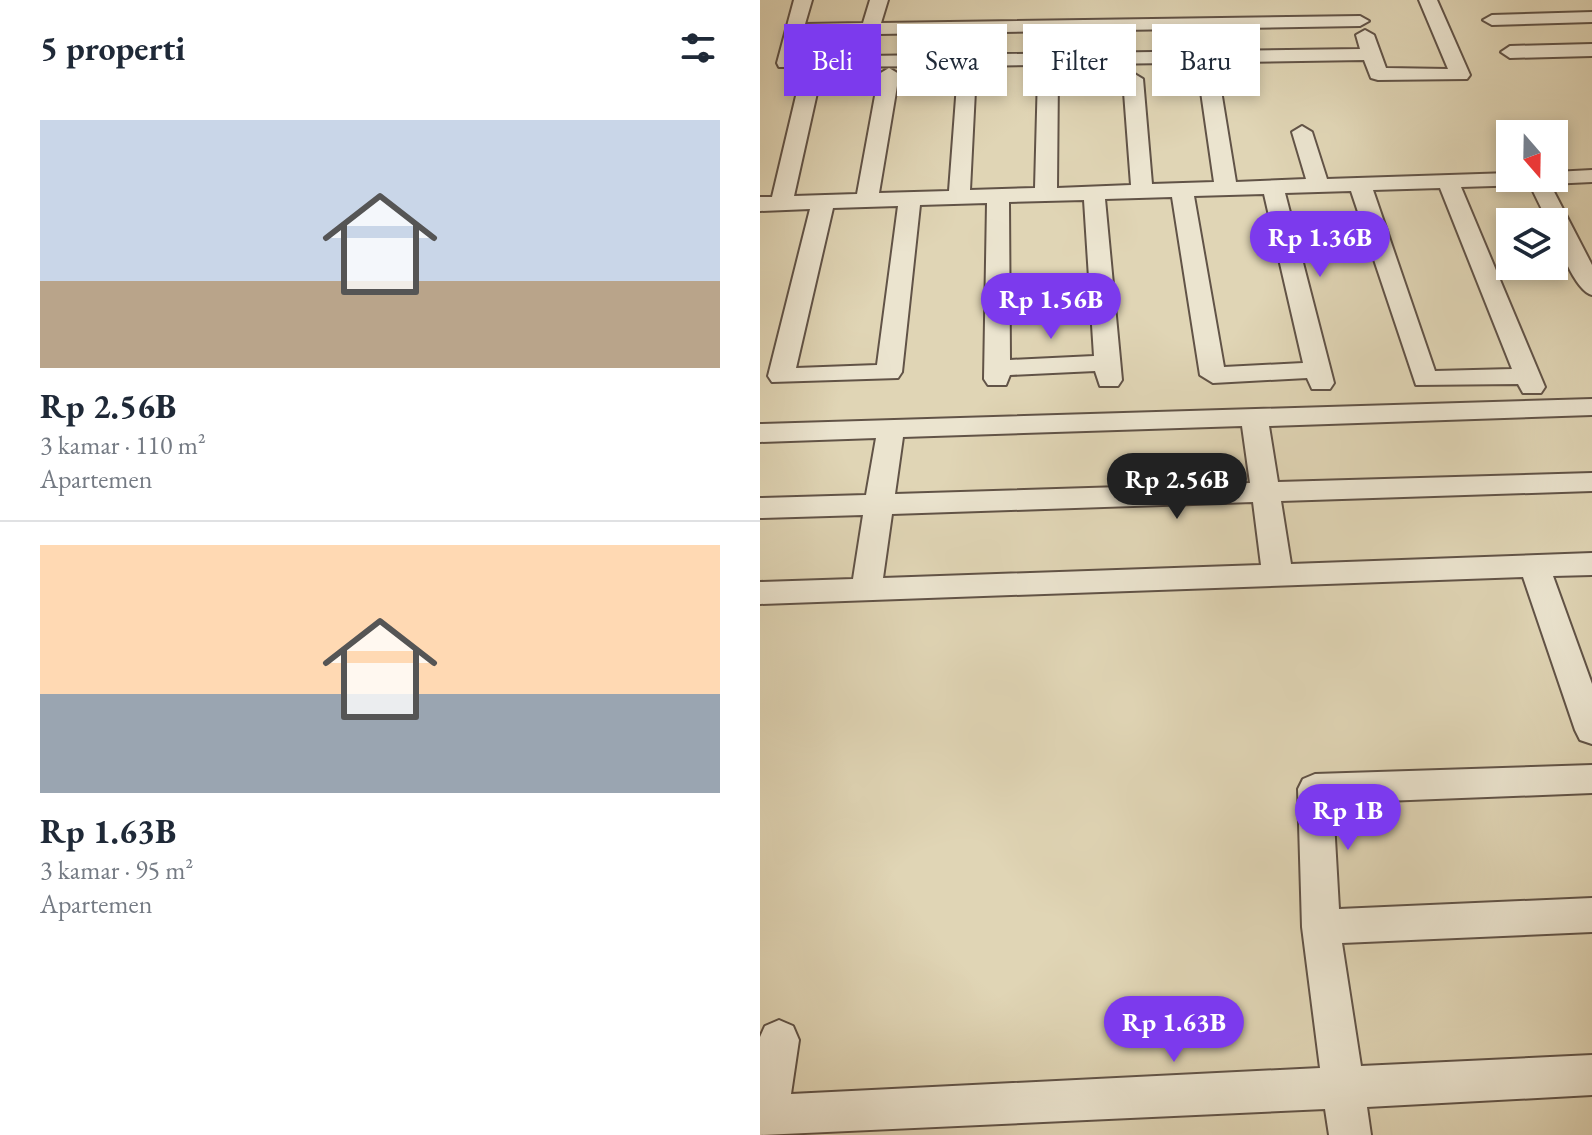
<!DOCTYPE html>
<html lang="id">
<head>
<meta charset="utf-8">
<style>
  :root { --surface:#fff; --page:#f6f6f7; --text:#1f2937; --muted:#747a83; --line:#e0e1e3; --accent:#7c3aed }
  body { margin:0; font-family:"EB Garamond",serif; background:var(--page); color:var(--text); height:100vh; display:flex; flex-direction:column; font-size:30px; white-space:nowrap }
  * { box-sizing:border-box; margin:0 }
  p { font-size:26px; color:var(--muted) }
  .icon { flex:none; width:44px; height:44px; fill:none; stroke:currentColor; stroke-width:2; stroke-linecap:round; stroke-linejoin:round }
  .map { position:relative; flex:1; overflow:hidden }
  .side { display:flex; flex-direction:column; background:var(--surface); width:760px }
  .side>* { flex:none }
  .hud { position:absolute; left:24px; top:24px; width:688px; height:72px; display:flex; gap:16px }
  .needle { width:52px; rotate:160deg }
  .tools { position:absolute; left:736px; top:120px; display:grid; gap:16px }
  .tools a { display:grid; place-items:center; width:72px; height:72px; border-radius:0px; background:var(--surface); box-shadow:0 4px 12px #0003; font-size:40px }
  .price { position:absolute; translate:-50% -68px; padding:0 18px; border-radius:28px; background:var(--accent); color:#fff; font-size:26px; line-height:52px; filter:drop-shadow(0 2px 4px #0008) }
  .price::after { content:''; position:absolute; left:50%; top:48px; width:24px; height:18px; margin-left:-12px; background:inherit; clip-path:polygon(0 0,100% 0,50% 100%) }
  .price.active { background:#222; color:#fff }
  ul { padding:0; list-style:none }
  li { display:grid; align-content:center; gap:16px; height:424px; padding:0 40px }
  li+li { border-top:2px solid var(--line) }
  li span { display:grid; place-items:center; height:248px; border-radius:0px; color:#555 }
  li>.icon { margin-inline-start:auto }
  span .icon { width:144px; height:144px; fill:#fffc; stroke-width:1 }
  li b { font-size:34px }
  h2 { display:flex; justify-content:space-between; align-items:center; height:96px; padding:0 40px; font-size:34px }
  .tag { padding:0 28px; border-radius:0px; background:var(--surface); box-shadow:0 4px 12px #0003; font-size:28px; line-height:72px }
  .tag.active { background:var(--accent); color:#fff }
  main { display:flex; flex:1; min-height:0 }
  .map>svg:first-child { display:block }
</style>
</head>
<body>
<main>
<section class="side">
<h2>5 properti<svg class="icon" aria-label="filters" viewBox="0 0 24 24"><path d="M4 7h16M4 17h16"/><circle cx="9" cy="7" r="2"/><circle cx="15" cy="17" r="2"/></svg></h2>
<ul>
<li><span style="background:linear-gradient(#c9d6e8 65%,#b9a48a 0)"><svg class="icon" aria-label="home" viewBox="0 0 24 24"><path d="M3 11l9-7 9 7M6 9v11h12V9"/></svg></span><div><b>Rp 2.56B</b><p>3 kamar · 110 m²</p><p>Apartemen</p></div></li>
<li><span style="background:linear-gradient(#ffd9b3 60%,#9aa5b1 0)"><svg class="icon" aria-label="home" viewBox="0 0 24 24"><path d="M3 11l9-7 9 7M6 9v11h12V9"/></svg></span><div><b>Rp 1.63B</b><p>3 kamar · 95 m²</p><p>Apartemen</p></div></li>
</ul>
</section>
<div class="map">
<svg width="832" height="1135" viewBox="0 0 832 1135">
  <rect width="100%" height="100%" fill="#e0d5b5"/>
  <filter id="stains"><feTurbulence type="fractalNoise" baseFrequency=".0025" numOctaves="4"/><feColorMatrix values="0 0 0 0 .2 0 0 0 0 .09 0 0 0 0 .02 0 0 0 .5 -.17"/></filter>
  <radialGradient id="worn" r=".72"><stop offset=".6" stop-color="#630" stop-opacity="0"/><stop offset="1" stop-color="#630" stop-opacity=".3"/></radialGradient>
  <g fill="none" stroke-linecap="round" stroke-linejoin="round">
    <defs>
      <g id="minor">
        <path d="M34,0H52L45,24L103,23L110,0H128L121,23L600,16L609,21L600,26L118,34L114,48L105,54L96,48L100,34L43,35L37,57L600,49L596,35L605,30L614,35L626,68L688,69L659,0H677L710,75L707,79L618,80L611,78L604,60L209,66L216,71L210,190L275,188L278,74L288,68L298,74L297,188L371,185L363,79L373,73L383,79L392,184L454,182L439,78L449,72L459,78L476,182L546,179L532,132L542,126L552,132L567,179L750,173V178H794V172L832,170V182L790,184L832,265V295C815,291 794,239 794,222H788L770,185L701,187L785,387L781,393H763L758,384L656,385L591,191L525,193L574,383L570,389H552L547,378L453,383L440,375L412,197L345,199L362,380L358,386H340L335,371L250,375L246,385H228L224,379L227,203L160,205L142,372L138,378L12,382L8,376L50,209L0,211V197H12L41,75L51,69L61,75L34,196L97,194L119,74L129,68L139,74L119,193L189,191L198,71L205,66L19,67L17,63ZM680,188L752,369L675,371L613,190ZM504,194L543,363L464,367L434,196ZM324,200L334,356L250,360L249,202ZM138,206L117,365L36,368L73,208Z"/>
        <polygon points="832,12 832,22 732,25 723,20 732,15"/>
        <polygon points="832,44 832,56 750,58 741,52 750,46"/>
        <path d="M832,399V415L509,426L518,482L832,473V491L521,501L531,564L832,553V575L793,576L832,684V744L820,740L815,730L763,577L0,604V582L93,579L103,515L0,518V498L106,495L116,438L0,442V424ZM482,426L490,483L135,494L143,437ZM493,502L501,565L123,578L132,514Z"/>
        <polygon points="832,765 832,793 573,803 579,909 832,898 832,932 582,943 601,1066 832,1055 832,1095 607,1107 611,1135 569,1135 565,1109 0,1135 0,1037 5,1026 19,1020 33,1026 39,1040 31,1094 560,1068 542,927 538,789 543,779 555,774"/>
      </g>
    </defs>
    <use href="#minor" stroke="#615347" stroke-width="4"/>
    <use href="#minor" fill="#ebe4cf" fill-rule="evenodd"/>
  </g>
  <rect width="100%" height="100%" filter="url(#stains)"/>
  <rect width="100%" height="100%" fill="url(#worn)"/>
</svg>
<div class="tools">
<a><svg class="needle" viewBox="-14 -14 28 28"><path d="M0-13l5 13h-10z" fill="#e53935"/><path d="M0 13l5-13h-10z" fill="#747a83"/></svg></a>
<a><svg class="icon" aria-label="layers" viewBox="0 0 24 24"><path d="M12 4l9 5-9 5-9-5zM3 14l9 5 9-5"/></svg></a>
</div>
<b class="price" style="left:560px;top:279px">Rp 1.36B</b>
<b class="price" style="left:291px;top:341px">Rp 1.56B</b>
<b class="price active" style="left:417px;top:521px">Rp 2.56B</b>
<b class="price" style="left:588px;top:852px">Rp 1B</b>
<b class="price" style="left:414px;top:1064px">Rp 1.63B</b>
<div class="hud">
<a class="tag active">Beli</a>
<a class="tag">Sewa</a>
<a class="tag">Filter</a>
<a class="tag">Baru</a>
</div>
</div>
</main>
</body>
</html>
